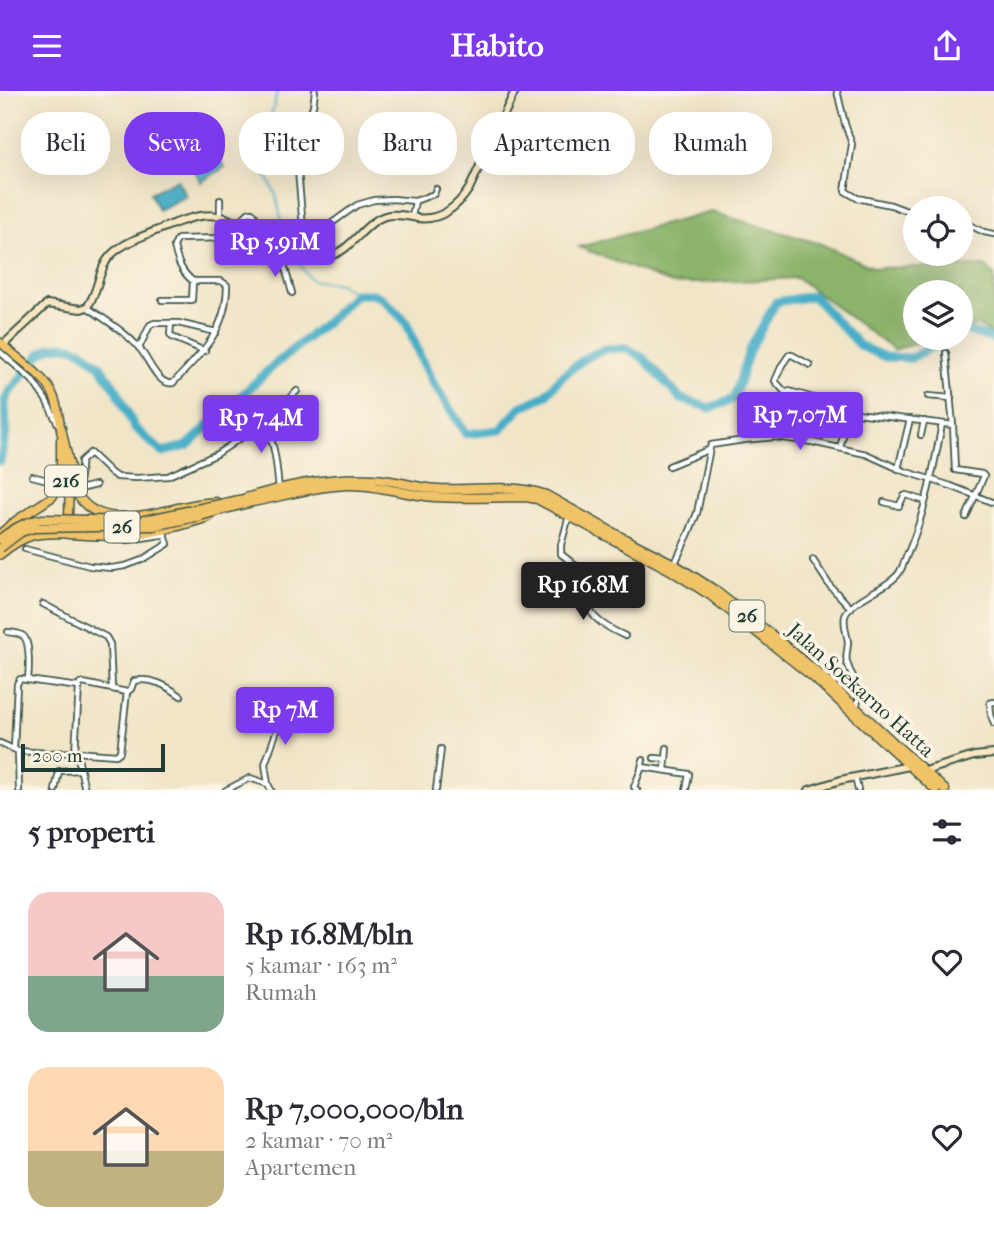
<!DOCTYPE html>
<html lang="id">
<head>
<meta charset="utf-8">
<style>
  :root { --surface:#fff; --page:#f7f7f7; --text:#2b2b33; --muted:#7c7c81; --accent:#7c3aed }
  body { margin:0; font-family:"IM FELL French Canon",serif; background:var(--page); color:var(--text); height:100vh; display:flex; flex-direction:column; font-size:26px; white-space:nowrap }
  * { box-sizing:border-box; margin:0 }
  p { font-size:23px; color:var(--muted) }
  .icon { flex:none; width:38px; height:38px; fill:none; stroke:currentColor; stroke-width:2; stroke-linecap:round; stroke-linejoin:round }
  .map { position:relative; height:699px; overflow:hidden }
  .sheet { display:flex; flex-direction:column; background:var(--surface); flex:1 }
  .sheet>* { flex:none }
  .banner { position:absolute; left:21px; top:21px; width:952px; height:63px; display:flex; gap:14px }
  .tools { position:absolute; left:903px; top:105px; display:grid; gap:14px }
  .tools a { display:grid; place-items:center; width:70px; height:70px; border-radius:50%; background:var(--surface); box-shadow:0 7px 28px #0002; font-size:35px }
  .scale { position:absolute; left:21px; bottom:18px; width:144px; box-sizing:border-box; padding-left:7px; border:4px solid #1f3d34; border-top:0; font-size:19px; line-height:24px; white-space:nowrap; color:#1f3d34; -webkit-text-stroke:5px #fcf5e5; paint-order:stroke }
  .price { position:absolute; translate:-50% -60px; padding:0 16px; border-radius:7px; background:var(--accent); color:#fff; font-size:23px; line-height:46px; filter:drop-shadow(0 2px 4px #0008) }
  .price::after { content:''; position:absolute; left:50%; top:42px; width:21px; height:16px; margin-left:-10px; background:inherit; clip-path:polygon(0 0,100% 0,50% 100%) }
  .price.active { background:#222; color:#fff }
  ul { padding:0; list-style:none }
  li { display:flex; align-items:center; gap:21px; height:175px; padding:0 28px }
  li span { display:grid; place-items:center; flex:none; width:196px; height:140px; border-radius:21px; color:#555 }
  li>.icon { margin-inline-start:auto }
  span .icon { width:84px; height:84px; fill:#fffc; stroke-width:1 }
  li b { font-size:30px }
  h2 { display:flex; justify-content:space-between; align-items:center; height:84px; padding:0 28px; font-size:30px }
  .tag { padding:0 24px; border-radius:28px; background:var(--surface); box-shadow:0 7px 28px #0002; font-size:24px; line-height:63px }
  .tag.active { background:var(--accent); color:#fff }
  header { display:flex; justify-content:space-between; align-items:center; height:91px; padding:0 28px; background:var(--accent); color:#fff; font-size:32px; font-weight:700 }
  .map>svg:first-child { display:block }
</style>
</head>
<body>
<header><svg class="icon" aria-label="menu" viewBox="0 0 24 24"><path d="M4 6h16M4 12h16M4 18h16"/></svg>Habito<svg class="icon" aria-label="share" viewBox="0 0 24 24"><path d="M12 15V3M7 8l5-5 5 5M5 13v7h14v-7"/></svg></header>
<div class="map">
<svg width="994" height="699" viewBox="0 0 994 699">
  <rect width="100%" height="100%" fill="#fcf5e5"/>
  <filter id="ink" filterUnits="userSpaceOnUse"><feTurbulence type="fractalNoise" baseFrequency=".0143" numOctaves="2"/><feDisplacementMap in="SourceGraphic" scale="14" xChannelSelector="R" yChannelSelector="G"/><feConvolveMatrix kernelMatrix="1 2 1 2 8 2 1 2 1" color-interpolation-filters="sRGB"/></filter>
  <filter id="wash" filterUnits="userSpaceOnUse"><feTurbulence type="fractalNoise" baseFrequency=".00686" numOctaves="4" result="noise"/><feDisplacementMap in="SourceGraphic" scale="28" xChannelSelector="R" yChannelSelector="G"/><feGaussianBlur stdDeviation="1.57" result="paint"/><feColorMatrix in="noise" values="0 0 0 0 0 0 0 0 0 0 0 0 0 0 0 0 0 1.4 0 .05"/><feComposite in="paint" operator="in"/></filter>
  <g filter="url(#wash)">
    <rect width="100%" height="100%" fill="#f1e5c8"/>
    <polygon fill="#8bb46b" stroke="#557850" stroke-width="2" points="711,121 821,153 874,177 985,175 994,184 994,244 977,234 961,239 961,201 915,201 915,247 934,247 894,259 797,187 673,193 579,156"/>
    <g fill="#47aec7" stroke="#33767e" stroke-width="2">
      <polygon points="219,66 225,76 201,91 194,79 207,69"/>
      <polygon points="177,88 186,105 158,119 150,102"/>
    </g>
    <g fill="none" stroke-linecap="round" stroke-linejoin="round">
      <polyline stroke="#47aec7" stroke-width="2" points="277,0 274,16 266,34 262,75 276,104 287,157 311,189 341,193 355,203"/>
      <g stroke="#47aec7" stroke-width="9">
        <polyline points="961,240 963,239 994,248"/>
        <polyline points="0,370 6,342 5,310 8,303 41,262 52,256 66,255 75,257 84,261 99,274 117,299 134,336 162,361 187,355 273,275 328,230 355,203 373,203 382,207 406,231 420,265 433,292 466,343 500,339 521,316 545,305 562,285 587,266 605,258 627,257 643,267 681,308 710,317 734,308 749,260 776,211 813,205 860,255 885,266 911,267 949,247"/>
      </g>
    </g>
  </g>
  <g filter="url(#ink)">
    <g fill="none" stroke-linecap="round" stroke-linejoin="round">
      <defs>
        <g id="street">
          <polyline points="837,0 845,33 852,53 845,100 857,107 891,114 915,123"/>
          <polyline points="293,33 295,53"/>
          <polyline points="269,50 283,55 297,80"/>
          <polyline points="220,109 220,125"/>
          <polyline points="412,126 415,110 434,103 436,98"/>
          <polyline points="961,130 984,141 994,143"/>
          <polyline points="237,133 248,122 252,121 260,132"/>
          <polyline points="304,147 325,137 357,114 374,109 393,108 415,110"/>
          <polyline points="305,160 296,56 313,15 315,0"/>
          <polyline points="282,166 292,202"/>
          <path d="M193,190C181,181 177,169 174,155L178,148L224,147L246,160L261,161"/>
          <path d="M87,216C105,229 126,241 140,258C149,269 158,295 173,292C202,262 227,239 227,194L221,190H193L192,209H162"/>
          <polyline points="171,233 170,243 172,246 205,260"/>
          <polyline points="139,257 150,234 154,232 178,232 216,241"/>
          <polyline points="0,261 32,289 46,309 58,333"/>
          <polyline points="946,262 953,334"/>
          <polyline points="785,301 775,290 782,274 789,264 792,264 810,274"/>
          <polyline points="928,305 951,307"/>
          <path d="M254,322C276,343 276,370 279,399"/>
          <polyline points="921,344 924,330"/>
          <path d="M775,346C776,330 774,309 789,300L827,311L849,321L953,334L955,379L982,383L984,385L966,426"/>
          <polyline points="840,357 849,321"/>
          <polyline points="669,375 708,359"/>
          <polyline points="898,378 910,328"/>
          <polyline points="32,385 59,392"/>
          <path d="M78,398C79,388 82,379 81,370L90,362L111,382L117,386L137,387L168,385L217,363L264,331L297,300"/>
          <polyline points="76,399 96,394"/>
          <polyline points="884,411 899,415 904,405 906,404 925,410"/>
          <polyline points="569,425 561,454 561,463 589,485"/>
          <polyline points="114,449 129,449 161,444"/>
          <polyline points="25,458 90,475 112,477 125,475 142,469 168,453 165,444 161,444 161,441"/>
          <polyline points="813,469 830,495 851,517"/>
          <polyline points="675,472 689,442 697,422 710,357 711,354 744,349 775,346 812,351 866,363 904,380 951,395 994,412"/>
          <path d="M572,473L566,483L593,509C592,513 590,516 591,520C594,530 616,541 625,545"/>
          <polyline points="43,513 106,546 110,553 112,597"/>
          <path d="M8,541C14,542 22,542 25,547C30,555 29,579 28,589"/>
          <polyline points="79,596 75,661 116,664 120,661 127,601"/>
          <polyline points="994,611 990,612 991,624 994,633"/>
          <path d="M856,617C864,591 854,594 847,572C845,565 848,558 848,551C847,543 843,533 845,525C851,508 889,497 899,482C904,474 906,465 910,457C926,418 934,375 942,333"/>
          <polyline points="0,652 18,660 48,662 75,661 78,667 85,699"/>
          <path d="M14,658L17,593L20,588L79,596L80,593L83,592L127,601L131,598L134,590C152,586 167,595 181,605"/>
          <polyline points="18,660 19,699"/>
          <polyline points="654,667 666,668"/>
          <polyline points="641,677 643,669"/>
          <polyline points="665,679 667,657"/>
          <polyline points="855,686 858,699"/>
          <polyline points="268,693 265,673 284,619"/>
          <polyline points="55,699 59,680 80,679"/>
          <polyline points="226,699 250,687 268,693 271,699"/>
          <polyline points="436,699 441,658"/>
          <polyline points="637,699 634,696 642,676 689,683 686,699"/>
        </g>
        <g id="secondary">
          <path d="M3,254L47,213L81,218L87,216C99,201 98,177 111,164C123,152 143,145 158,139C182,129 215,114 238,134C248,143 255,159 268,164C284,171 292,159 304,160C313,161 320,167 329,165C352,160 363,132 385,125C395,122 407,125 417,127C440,130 457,116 469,98L515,0"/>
          <polyline points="925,680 974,665 994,663"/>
          <polyline points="809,699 841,689 909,675"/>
        </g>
        <g id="primary">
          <path d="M0,251C14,265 41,282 50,298C58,310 60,328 61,342"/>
          <path d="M0,464C26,443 36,442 68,443L69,408L64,368"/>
        </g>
        <g id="highway">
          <path d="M61,337L75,399C95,441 148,423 183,416C194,413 205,412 216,411"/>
          <path d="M246,407C287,394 332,385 374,388C396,389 416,397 438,398C473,400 512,392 546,404L623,447L674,473L713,498L767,540L817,581L945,699"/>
          <path d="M248,412C281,406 314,395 348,394C378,393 405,404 434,406C464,408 495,406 526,406L537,408L672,480L710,504L813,586L936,699"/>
          <polyline points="0,443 17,429 52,406 58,397 61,387 61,349"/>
          <path d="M68,443C90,444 112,446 134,444C160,441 184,434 209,426"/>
        </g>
      </defs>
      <use href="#street" stroke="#3e564a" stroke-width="8"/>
      <use href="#secondary" stroke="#3e564a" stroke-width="10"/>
      <use href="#primary" stroke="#3e564a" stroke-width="10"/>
      <use href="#highway" stroke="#3e564a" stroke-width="11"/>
      <use href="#street" stroke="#fff" stroke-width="4.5"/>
      <use href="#secondary" stroke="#f9e7c3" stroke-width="6"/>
      <use href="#primary" stroke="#f0c369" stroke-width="7"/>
      <use href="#highway" stroke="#f0c369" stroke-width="8"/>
      <defs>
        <g id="highway-bridge">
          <path d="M0,448C13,438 26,430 43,428L140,430L244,408"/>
          <polyline points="0,457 21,441 34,437 154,435 200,425 248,412"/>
        </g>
      </defs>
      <use href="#highway-bridge" stroke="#3e564a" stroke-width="11" stroke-linecap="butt"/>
      <use href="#highway-bridge" stroke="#f0c369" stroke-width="8"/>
    </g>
  </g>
  <g text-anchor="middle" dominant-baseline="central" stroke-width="7" stroke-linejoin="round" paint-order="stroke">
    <g fill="#fcf5e5" stroke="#617469" stroke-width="2">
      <rect x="45" y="374.5" width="42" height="31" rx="5"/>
      <rect x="104.5" y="420.5" width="35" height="31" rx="5"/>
      <rect x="729.5" y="509.5" width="35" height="31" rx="5"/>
    </g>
    <g font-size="19" font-weight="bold" fill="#1f3d34">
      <text x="66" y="390">216</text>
      <text x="122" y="436">26</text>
      <text x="747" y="525">26</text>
    </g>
    <g font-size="21" fill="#1f3d34" stroke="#fcf5e5">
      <text transform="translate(861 599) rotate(42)">Jalan Soekarno Hatta</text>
    </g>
  </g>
</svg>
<div class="tools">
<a><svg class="icon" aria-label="locate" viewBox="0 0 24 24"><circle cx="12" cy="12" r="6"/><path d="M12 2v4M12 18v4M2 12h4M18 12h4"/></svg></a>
<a><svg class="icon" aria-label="layers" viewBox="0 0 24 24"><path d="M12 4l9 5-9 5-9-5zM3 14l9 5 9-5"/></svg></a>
</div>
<div class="scale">200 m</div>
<b class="price" style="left:275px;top:188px">Rp 5.91M</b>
<b class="price" style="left:800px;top:361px">Rp 7.07M</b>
<b class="price" style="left:261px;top:364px">Rp 7.4M</b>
<b class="price active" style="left:583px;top:531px">Rp 16.8M</b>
<b class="price" style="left:285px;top:656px">Rp 7M</b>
<div class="banner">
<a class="tag">Beli</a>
<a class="tag active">Sewa</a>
<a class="tag">Filter</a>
<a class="tag">Baru</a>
<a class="tag">Apartemen</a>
<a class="tag">Rumah</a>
</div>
</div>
<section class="sheet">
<h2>5 properti<svg class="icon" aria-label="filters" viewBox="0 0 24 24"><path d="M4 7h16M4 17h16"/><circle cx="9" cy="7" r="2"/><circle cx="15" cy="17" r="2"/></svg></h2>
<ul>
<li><span style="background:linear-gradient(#f6c9c9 60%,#7fa58c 0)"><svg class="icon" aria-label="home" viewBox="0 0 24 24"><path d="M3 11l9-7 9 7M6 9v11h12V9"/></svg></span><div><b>Rp 16.8M/bln</b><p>5 kamar · 163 m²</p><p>Rumah</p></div><svg class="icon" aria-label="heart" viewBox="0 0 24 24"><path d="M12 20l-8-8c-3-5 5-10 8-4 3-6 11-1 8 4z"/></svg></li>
<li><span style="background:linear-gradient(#ffd9b3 60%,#c2b280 0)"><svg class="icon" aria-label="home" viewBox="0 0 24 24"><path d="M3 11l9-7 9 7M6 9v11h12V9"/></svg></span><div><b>Rp 7,000,000/bln</b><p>2 kamar · 70 m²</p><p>Apartemen</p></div><svg class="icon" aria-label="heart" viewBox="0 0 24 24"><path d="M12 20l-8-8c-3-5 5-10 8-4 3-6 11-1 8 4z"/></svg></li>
</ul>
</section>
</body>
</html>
